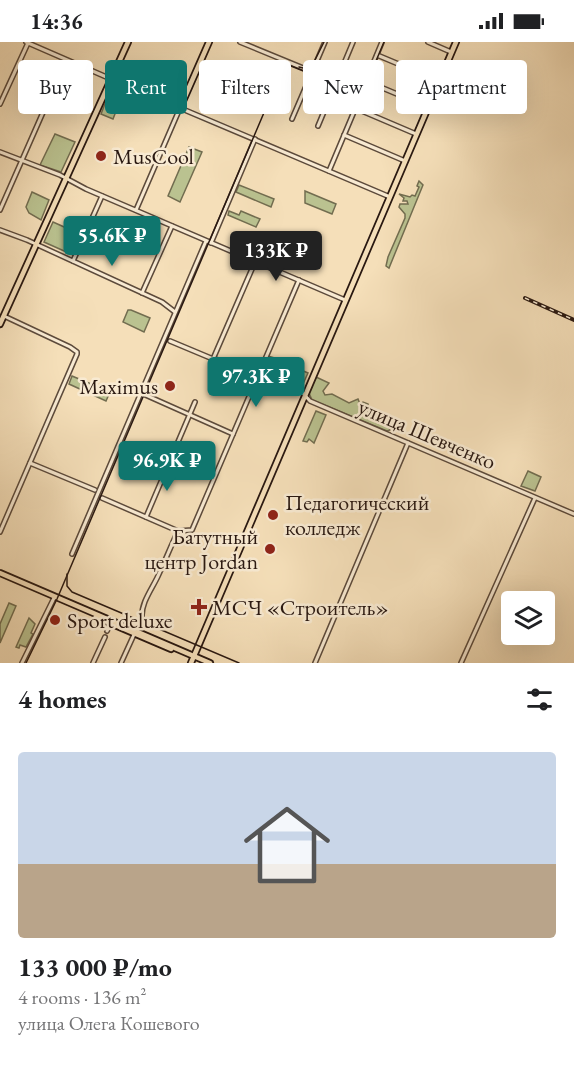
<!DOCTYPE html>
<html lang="en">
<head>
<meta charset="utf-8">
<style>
  :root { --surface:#fff; --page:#f2f2f2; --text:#202124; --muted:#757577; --accent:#0f766e }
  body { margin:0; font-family:"EB Garamond",serif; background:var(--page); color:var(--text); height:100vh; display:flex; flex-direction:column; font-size:22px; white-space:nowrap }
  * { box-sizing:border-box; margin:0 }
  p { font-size:20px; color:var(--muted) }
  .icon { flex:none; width:33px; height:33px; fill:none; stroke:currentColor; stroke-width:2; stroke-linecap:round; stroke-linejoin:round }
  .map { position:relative; height:621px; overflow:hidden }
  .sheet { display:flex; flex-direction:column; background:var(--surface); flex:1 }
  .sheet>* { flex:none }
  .top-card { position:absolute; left:18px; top:18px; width:538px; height:54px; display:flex; gap:12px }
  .controls { position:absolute; left:501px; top:549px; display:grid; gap:12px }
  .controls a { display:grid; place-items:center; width:54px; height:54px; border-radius:6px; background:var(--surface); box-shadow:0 6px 24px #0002; font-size:30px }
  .price { position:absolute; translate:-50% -51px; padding:0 14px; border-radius:6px; background:var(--accent); color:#fff; font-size:20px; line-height:39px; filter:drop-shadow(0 2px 3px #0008) }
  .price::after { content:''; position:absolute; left:50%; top:36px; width:18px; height:14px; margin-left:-9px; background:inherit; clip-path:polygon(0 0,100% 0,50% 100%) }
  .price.selected { background:#222; color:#fff }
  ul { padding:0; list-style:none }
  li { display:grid; align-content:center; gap:12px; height:318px; padding:0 18px }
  li span { display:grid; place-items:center; height:186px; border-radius:6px; color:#555 }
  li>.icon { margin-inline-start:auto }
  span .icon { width:108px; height:108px; fill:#fffc; stroke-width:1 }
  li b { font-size:26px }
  h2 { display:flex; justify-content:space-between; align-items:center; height:72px; padding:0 18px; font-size:26px }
  .tag { padding:0 21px; border-radius:6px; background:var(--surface); box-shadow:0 6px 24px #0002; font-size:21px; line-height:54px }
  .tag.selected { background:var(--accent); color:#fff }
  .status { display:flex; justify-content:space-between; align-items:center; height:42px; padding:0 30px; background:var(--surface); direction:ltr }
  .status svg { height:16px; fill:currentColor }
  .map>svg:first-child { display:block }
</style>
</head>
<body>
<div class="status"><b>14:36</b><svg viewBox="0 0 49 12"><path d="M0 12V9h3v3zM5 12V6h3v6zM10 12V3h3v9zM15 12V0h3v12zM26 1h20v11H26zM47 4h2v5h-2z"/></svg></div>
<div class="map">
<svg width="574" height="621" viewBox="0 0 574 621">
  <rect width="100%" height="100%" fill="#f5dfb9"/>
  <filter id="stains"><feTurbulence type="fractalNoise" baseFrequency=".00333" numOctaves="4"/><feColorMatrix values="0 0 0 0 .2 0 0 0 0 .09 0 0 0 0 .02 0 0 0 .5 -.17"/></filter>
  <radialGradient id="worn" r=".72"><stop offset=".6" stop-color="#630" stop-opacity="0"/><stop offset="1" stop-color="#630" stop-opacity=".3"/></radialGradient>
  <g fill="#bac290" stroke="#726d50" stroke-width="1.5">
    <polygon points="108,54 120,59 113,77 101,72"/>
    <polygon points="55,92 75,100 61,130 40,123"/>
    <polygon points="189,105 202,110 180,160 168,154"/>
    <polygon points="419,139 423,143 389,226 386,224 388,215 405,176 405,172 399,165 400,162 408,162 407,159 403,159 404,156 399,152 410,155 412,153 415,154 419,145 417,144"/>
    <polygon points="239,143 274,157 271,165 236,150"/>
    <polygon points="305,149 336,162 332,172 305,161"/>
    <polygon points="32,150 49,158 41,178 29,171 26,165"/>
    <polygon points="229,169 239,173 241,169 260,177 256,185 228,173"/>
    <polygon points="53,180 82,193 73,213 44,200"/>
    <polygon points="128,268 131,268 150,276 144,290 123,280"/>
    <polygon points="268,314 278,317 278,321 289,324 291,320 297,323 296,326 308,331 302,344 295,341 293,344 263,330"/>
    <polygon points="237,323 256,331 250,345 230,336"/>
    <polygon points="72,334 110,350 106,359 69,342"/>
    <polygon points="316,335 329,341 323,349 325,353 332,352 349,361 358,357 360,362 363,360 368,362 368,371 388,381 390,388 387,389 312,358 309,351"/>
    <polygon points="316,369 326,373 314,401 309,397 307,400 303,399"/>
    <polygon points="528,429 541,435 535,449 521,444"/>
    <polygon points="9,561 16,564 0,601 0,582"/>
    <polygon points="29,576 35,582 31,591 33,592 26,605 20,603 19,606 16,605"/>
  </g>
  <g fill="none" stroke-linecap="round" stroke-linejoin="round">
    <defs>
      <g id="minor">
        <polyline points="26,0 111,37"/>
        <polyline points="240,0 359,49"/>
        <polyline points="428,0 451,10"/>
        <polyline points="377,13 439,39"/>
        <polyline points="366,39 428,65"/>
        <polyline points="0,62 28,1"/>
        <polyline points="355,66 416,92"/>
        <polyline points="292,77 325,0"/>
        <polyline points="318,84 353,0"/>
        <polyline points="344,93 405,119"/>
        <polyline points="0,110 60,133 86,147 345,258"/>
        <polyline points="329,129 361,53 359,49 363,46 382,0"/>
        <polyline points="0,168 48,59"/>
        <polyline points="136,168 180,66 390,155"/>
        <polyline points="0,188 27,198 162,260 175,270"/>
        <polyline points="211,201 255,97"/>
        <polyline points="73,219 102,154"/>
        <polyline points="142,251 172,184"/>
        <polyline points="170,299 213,317 239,322 301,349 310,359 574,472"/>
        <polyline points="213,317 255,220"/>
        <polyline points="141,351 233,392"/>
        <polyline points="30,421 95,448"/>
        <polyline points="102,456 178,489 192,488 299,238"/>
        <polyline points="146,475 195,360"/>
        <polyline points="0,490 77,312 77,310 70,305 4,274"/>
        <polyline points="72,512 206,199"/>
        <polyline points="107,589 111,581"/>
        <polyline points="22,621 54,556"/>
        <polyline points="93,621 105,595"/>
        <path d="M121,621L142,575C141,561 152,547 158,534C165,519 171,504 178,489"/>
        <polyline points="315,621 408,401"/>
        <polyline points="461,621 535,456"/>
      </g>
      <g id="major">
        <polyline points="111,37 180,66 209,0"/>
        <polyline points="0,282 128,0"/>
        <polyline points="0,531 210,621"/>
        <polyline points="96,575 171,607"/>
        <polyline points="191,621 456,0"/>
      </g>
    </defs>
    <use href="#minor" stroke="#5c4a3b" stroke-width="6"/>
    <use href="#major" stroke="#291811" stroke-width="8"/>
    <use href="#minor" stroke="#f8ead2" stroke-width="3"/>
    <use href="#major" stroke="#f5dfb9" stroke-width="4.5"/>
    <g stroke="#291811" stroke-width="1.5">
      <polyline points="299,25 307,27 312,24 324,0"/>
      <polyline points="67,532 67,544 72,550 239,621"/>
      <polyline points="26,621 57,557 283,26 291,24 358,51 365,45 384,0"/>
    </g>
    <defs>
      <polyline id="rail" points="525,256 574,278"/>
    </defs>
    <use href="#rail" stroke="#291811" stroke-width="4"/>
    <use href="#rail" stroke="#f8ead2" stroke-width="1.5" stroke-dasharray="4.5" stroke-linecap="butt"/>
  </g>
  <g fill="#8f2418" stroke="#f8ead2" stroke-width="2">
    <circle cx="101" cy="114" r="6"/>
    <circle cx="170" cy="344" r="6"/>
    <circle cx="273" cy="473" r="6"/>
    <circle cx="270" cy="507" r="6"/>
    <path d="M196 556h6v6h6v6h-6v6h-6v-6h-6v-6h6z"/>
    <circle cx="55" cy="578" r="6"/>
  </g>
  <g text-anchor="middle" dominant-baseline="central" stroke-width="5" stroke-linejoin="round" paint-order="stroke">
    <g font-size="22" fill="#291811" stroke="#f8ead2" text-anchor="start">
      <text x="113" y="114">MusCool</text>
      <text x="158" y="344" text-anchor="end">Maximus</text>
      <text x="285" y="460">Педагогический<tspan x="285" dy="25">колледж</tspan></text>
      <text x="258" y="494" text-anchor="end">Батутный<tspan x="258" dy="25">центр Jordan</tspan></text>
      <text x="212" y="565">МСЧ «Строитель»</text>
      <text x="67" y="578">Sport deluxe</text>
    </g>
    <g font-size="22" fill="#291811" stroke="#f8ead2">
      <text transform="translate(427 392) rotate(23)">улица Шевченко</text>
    </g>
  </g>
  <rect width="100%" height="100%" filter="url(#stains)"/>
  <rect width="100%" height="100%" fill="url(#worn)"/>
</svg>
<div class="controls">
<a><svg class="icon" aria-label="layers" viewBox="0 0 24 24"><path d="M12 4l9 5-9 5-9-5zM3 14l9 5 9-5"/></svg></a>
</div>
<b class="price" style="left:112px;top:225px">55.6K ₽</b>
<b class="price selected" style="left:276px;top:240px">133K ₽</b>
<b class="price" style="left:256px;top:366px">97.3K ₽</b>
<b class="price" style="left:167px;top:450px">96.9K ₽</b>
<div class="top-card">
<a class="tag">Buy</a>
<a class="tag selected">Rent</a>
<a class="tag">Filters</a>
<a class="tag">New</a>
<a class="tag">Apartment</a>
</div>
</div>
<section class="sheet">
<h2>4 homes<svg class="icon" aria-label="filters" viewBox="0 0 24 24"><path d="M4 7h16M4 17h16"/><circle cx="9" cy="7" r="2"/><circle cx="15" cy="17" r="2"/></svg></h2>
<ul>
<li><span style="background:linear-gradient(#c9d6e8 60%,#b9a48a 0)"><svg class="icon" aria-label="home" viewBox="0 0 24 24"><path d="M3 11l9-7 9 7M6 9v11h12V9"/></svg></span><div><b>133 000 ₽/mo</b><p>4 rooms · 136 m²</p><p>улица Олега Кошевого</p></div></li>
</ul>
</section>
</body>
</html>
